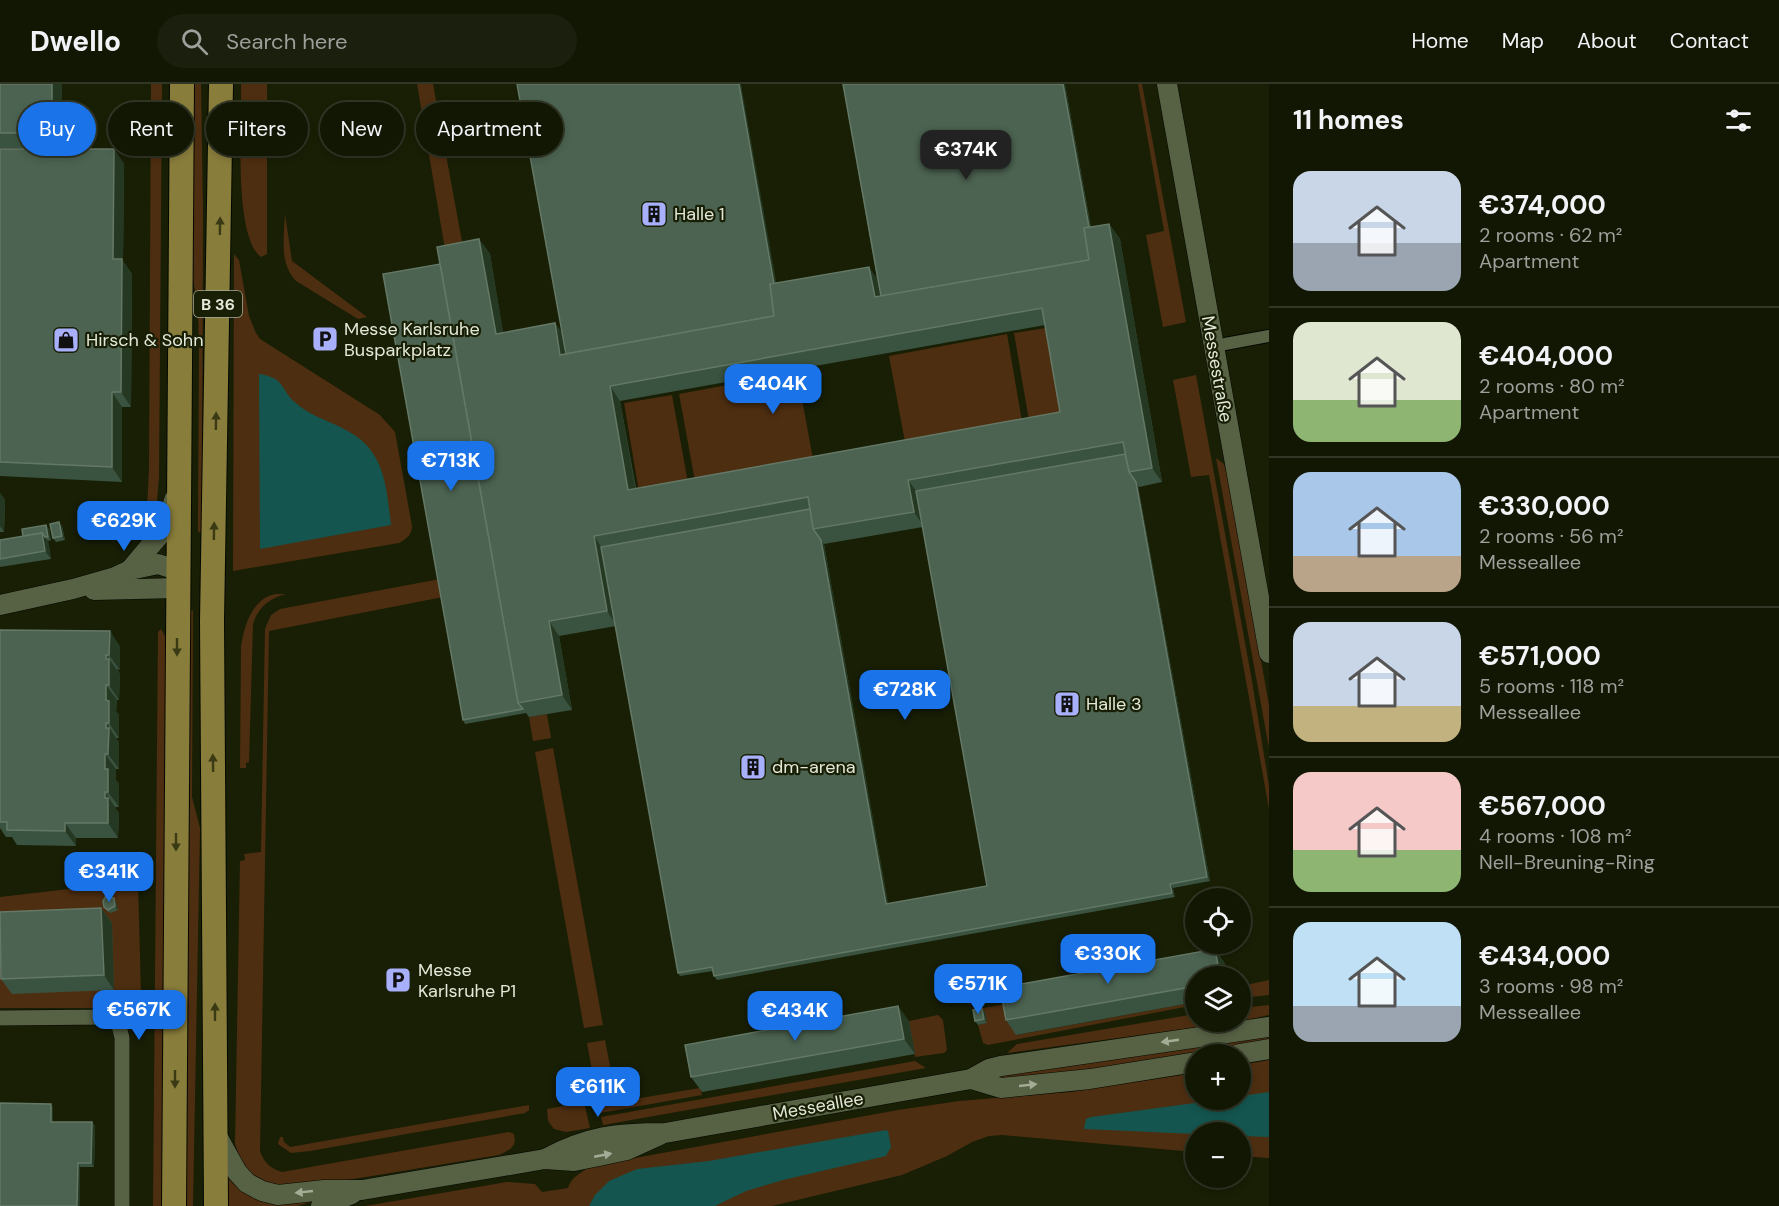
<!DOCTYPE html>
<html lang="en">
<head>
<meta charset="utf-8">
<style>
  :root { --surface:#121704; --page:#1b200e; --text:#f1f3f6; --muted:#9c9f9a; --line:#313626; --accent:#1a73e8 }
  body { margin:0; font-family:"DM Sans",sans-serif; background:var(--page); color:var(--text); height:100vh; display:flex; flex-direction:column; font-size:22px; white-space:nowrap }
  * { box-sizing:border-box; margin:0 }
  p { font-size:20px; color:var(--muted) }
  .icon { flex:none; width:33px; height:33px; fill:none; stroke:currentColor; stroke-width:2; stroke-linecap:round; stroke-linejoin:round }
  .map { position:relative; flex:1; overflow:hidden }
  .sheet { display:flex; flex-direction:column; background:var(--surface); width:510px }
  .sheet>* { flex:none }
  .top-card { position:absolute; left:18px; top:18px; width:570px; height:54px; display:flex; gap:12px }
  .controls { position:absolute; left:1185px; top:804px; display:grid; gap:12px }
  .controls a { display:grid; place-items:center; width:66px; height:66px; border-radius:50%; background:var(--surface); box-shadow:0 3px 9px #0003,0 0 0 2px var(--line); font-size:30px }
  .price { position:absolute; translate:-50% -51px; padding:0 14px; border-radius:12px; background:var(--accent); color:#fff; font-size:20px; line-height:39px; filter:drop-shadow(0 2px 3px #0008) }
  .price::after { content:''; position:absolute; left:50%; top:36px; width:18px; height:14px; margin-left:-9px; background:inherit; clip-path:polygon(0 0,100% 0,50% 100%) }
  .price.active { background:#222; color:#fff }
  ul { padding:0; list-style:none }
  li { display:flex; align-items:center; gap:18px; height:150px; padding:0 24px }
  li+li { border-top:2px solid var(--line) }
  li span { display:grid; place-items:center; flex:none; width:168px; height:120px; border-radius:18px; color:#555 }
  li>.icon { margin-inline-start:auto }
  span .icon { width:72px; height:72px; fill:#fffc; stroke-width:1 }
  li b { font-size:26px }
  h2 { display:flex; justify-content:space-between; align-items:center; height:72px; padding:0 24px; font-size:26px }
  .chip { padding:0 21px; border-radius:27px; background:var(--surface); box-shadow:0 3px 9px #0003,0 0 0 2px var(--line); font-size:21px; line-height:54px }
  .chip.active { background:var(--accent); color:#fff }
  header { display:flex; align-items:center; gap:36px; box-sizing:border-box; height:84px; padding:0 30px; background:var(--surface); border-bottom:2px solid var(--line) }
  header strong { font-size:28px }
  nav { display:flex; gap:33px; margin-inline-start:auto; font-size:21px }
  .search { width:420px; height:54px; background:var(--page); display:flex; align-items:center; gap:15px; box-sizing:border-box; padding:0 21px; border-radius:33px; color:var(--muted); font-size:22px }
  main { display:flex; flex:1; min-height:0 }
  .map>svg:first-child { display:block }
</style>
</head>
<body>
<header>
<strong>Dwello</strong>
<div class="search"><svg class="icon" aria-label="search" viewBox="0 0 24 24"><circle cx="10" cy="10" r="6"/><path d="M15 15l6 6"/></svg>Search here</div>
<nav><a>Home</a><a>Map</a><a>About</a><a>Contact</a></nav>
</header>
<main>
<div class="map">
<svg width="1269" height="1122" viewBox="0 0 1269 1122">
  <rect width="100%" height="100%" fill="#181f05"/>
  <g fill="#4e2e10">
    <polygon points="151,0 162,0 159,394 155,439 152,448 148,452 146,447 149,384"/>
    <polygon points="192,0 201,0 203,129 202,448 198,448 199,267 198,224 191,184"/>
    <path d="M241,0H267V170L261,173C233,152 242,37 241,0Z"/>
    <polygon points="417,0 433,0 465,174 447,177"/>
    <polygon points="1138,0 1142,0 1186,238 1163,243 1146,151 1164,147"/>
    <path d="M285,130L292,177L367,233L358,235L296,197C279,179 284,154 285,130Z"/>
    <path d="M234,170L239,176L249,232L256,249L260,255L380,331L395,348L412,442C412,451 406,455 399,459L233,487Z"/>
    <polygon points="1052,243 1068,341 1031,348 1014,249"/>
    <polygon points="1007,250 1024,349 907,369 889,272"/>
    <polygon points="797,288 815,386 697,408 679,310"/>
    <polygon points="1196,291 1252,597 1269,702 1269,725 1209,391 1191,393 1173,296"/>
    <polygon points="672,311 688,399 639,408 624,319"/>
    <polygon points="1216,374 1224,380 1229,399 1269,621 1269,664"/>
    <path d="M440,495L443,513L269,547L260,1067C264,1079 270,1084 282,1088L509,1048L514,1050C517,1063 510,1066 499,1071L293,1105C260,1100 246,1094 235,1060L240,777L245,776L244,770L261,768L265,545L271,531L280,525Z"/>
    <path d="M276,510H286C270,514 258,523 253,540L249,678L246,679V684H240L241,563C244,542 252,514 276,510Z"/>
    <polygon points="189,525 193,527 192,713 200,744 193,1122 184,1122"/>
    <polygon points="161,545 166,554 163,1122 153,1122 158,548"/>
    <polygon points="547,630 551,654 533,657 529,633"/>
    <polygon points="553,664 603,941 584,944 535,668"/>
    <polygon points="138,797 141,911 120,924 0,924 0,813"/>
    <polygon points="1269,896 1269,911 1241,914 1241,902"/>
    <polygon points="1196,918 1195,921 988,961 983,959 978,941 986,939 975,928 978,925 1011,919 1017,951"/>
    <polygon points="1269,921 1269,931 1241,937 1241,924"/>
    <polygon points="1195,930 1196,938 1236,938 1007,969 1017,960"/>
    <polygon points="938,931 943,936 947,966 944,969 915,973 909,937"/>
    <polygon points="1269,952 1269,956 1101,985 988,995 1005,990"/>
    <polygon points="605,956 617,1018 700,1004 702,1011 600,1029 587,959"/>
    <path d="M1269,976V1074L1241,1072L1240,1048H1196L1195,1068L1002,1051L989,1052L972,1058L947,1072L902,1091L772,1122H365L507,1098L535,1100L542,1108L568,1104C571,1093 581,1089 591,1082L898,1026L959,1017L1071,1008L1195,989L1196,1016H1240L1241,981Z"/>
    <polygon points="915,977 926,984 603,1041 601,1033"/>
    <polygon points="584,1018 590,1044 566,1048 554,1045 548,1037 547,1025"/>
    <polygon points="529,1021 529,1026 525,1029 310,1067 291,1069 278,1060 280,1053 283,1053 284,1058 290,1063"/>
    <path d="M226,1090C243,1122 294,1116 328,1113L297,1122H224Z"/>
  </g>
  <g fill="#14554f">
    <path d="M259,290C287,294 280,307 297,320C309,331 327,336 342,344C385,364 386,400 391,441L260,465Z"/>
    <polygon points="1269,1008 1269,1053 1241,1052 1240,1048 1196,1048 1195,1050 1084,1045 1086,1035 1091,1033 1217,1016 1240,1016 1241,1012"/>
    <polygon points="886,1046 888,1047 891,1063 886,1072 783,1096 746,1107 715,1122 589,1122 595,1111 609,1097 637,1085 709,1077"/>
  </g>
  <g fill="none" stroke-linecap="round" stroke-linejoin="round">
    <defs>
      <polyline id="pedestrian" points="1225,260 1269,252"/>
      <polyline id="minor" points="0,934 107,933 118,938 122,954 122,1122"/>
      <g id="tertiary">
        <polyline points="1167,0 1269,569"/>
        <polyline points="130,486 167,442 174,416"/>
        <polyline points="94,506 178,504"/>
        <polyline points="0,521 73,505 115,493 130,486 158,480 177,486"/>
        <polyline points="1239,970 1269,965"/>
        <polyline points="971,995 1001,1004 1090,995 1196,978"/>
        <polyline points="216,1050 237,1088 247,1099 262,1107 278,1111 324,1106 362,1106 545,1075 574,1077 599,1072 627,1066 660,1051"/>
        <path d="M545,1075C588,1052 617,1049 665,1049L971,995L989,985L1001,982L1269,943"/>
        <polyline points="321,1122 352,1110"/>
      </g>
      <g id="primary">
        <polyline points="174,1122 182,0"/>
        <polyline points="216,1122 212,537 221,0"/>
      </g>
    </defs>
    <use href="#pedestrian" stroke="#040800" stroke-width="14"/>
    <use href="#minor" stroke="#040800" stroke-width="16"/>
    <use href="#tertiary" stroke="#040800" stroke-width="21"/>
    <use href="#primary" stroke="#040800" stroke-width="26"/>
    <use href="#pedestrian" stroke="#576144" stroke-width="12"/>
    <use href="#minor" stroke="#576144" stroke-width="15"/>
    <use href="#tertiary" stroke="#576144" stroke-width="20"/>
    <use href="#primary" stroke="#897d3b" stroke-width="24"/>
  </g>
  <g fill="#3a5340" fill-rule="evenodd">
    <rect x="0" y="0" width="62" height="64"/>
    <path d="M843,0H1065L1091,143L1109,140L1120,155L1162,398L1139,403L1138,402L1210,797L1173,804L1175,813L717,896L714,892L713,887L680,892L678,889L616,542L559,552L572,626L529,633L526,629L465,640L463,636L440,180L479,155L490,170L503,249L555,239L562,249L776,199L877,195ZM1045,241L1060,328L636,404L620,317ZM923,443L987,802L888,820L824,460Z"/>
    <polygon points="0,65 114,65 124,80 123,177 132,190 131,323 122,323 122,398 0,392"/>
    <polygon points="0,409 5,416 4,448 0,448"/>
    <polygon points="59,438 62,442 65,456 56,458 53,454"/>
    <polygon points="46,441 49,445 51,456 48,457 51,475 0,483 0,456 23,452"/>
    <polygon points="0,546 120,562 120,586 117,585 120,590 119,616 117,616 116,627 119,631 119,654 116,654 119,658 119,685 116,685 116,696 119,700 119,723 116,723 115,724 119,729 118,754 76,754 76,762 17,761 12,753 6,753 0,744"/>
    <polygon points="114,814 116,818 118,826 111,829 107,827 104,823"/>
    <polygon points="101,824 112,839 114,906 12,910 1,895"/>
    <polygon points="1215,865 1225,880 1196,892 1196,918 1016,951 1006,936"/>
    <polygon points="982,925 985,928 987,939 978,941 975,937"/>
    <polygon points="909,937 915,970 702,1008 691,993"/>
    <polygon points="53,1023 53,1038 92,1038 95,1042 94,1083 80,1083 0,1122"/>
  </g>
  <g fill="#253822">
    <polygon points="52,0 62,0 62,64 52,49"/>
    <polygon points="739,0 741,0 785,247 782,243"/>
    <polygon points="1063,0 1065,0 1099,191 1097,187"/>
    <polygon points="114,65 124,80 123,177 132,190 131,323 121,308 113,175"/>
    <polygon points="1109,140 1120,155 1162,398 1152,384"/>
    <polygon points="479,155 490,170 506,265 496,250"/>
    <polygon points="869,183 879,197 885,224 875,213"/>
    <polygon points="555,239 565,253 570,281 560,271"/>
    <polygon points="610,302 620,317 638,420 628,406"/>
    <polygon points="112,308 122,323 122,398 112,383"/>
    <polygon points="908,396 919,411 924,443 914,428"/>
    <polygon points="1136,398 1138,402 1210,797 1207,793"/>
    <polygon points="0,409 5,416 4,448 0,442"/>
    <polygon points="59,438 62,442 65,456 62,452"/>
    <polygon points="46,441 49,445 51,456 48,453"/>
    <polygon points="42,449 48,457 51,475 45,467"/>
    <polygon points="594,452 604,467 617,542 607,527"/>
    <polygon points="821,456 824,460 889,824 886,820"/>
    <polygon points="549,537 559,552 572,626 562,611"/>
    <polygon points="110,547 120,562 120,586 109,571"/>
    <polygon points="106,571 120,590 119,616 109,601"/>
    <polygon points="106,601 117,616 116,627 119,631 119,654 109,639 106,616"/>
    <polygon points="106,639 119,658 119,685 108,670"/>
    <polygon points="105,670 116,685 116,696 119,700 119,723 108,708 105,685"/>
    <polygon points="105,708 119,729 118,754 108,739"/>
    <polygon points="65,739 76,754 76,762 65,747"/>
    <polygon points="1170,800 1173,804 1175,813 1172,809"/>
    <polygon points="114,814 116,818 118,826 115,822"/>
    <polygon points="101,824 112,839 114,906 104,891"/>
    <polygon points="1215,865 1225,880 1227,892 1220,892"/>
    <polygon points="898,922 909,937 915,970 904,955"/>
    <polygon points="982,925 985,928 987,939 984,935"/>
    <polygon points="51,1020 53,1023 53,1041 51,1038"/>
    <polygon points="92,1038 95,1042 94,1083 91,1079"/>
    <polygon points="78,1079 80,1083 80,1122 77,1122"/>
  </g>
  <g fill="#4c6351" stroke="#647866" stroke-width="1.5" fill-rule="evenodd">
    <rect x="0" y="0" width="52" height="49"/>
    <polygon points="517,0 739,0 774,200 770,200 774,232 566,270"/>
    <polygon points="843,0 1063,0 1089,143 1084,144 1089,176 881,212"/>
    <polygon points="0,65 114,65 113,175 122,175 121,308 112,308 112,383 0,378"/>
    <path d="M1109,140L1152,384L1129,388L1123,358L908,396L914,428L813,445L808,413L594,452L607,527L549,537L562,611L518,619L437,163L479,155L496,250L555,239L560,271L774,232L770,200L869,183L875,213L1089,176L1084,144ZM1042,224L1060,328L628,406L610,302Z"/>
    <polygon points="440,180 518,619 523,625 463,636 383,190"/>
    <polygon points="1125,370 1129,388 1136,398 1207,793 1170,800 1172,809 714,892 712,883 678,889 601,463 810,425 813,445 821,456 886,820 987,802 916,407"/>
    <polygon points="59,438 62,452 53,454 50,440"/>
    <polygon points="46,441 48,453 45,453 42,449 23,452 22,445"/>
    <polygon points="42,449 45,467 0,475 0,456"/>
    <polygon points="0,546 110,547 109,571 106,571 106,575 109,575 109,601 106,601 106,616 109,617 109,639 106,639 106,644 109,644 108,670 105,670 105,685 108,685 108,708 105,708 105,714 108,714 108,739 65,739 65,747 7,746 7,738 0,738"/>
    <polygon points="105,813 114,814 115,822 108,826 104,823 103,817"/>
    <polygon points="101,824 104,891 1,895 0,828"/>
    <polygon points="1215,865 1220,892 1196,892 1196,902 1006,936 1000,904"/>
    <polygon points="898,922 904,955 691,993 685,961"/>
    <polygon points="982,925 984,935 975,937 973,926"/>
    <polygon points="0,1019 51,1020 51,1038 92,1038 91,1079 78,1079 77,1122 0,1122"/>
  </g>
  <defs><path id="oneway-solid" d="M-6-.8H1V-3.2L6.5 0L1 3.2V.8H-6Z" transform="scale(1.5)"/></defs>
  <g fill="#3a3b15">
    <use href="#oneway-solid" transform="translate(220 142) rotate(-89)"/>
    <use href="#oneway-solid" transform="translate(216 337) rotate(-89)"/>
    <use href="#oneway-solid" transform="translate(214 447) rotate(-89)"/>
    <use href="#oneway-solid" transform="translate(177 563) rotate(90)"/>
    <use href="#oneway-solid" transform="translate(213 679) rotate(-91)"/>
    <use href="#oneway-solid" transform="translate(176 758) rotate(90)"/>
    <use href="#oneway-solid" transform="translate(215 928) rotate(-90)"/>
    <use href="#oneway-solid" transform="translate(175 995) rotate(90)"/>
  </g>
  <g fill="#a4ac96">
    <use href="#oneway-solid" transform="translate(1170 957) rotate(172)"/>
    <use href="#oneway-solid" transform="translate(1028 1001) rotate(-6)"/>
    <use href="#oneway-solid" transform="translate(603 1071) rotate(-11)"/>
    <use href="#oneway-solid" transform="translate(304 1108) rotate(174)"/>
  </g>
  <defs>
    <symbol id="building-square" viewBox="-11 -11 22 22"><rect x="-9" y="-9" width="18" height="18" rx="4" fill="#a8b0fc" stroke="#181f05"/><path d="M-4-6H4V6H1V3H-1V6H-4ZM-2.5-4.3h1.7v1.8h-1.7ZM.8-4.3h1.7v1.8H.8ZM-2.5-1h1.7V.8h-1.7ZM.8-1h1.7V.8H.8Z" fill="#111"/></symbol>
    <symbol id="parking-square" viewBox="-11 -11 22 22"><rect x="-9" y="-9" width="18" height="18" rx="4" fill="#a8b0fc" stroke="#181f05"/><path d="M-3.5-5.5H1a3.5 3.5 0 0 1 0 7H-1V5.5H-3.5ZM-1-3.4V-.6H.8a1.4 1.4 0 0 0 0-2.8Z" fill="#111"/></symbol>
    <symbol id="shop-square" viewBox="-11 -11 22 22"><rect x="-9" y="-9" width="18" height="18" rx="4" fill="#a8b0fc" stroke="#181f05"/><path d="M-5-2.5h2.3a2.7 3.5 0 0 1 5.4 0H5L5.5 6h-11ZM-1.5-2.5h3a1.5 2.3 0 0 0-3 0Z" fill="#111"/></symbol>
  </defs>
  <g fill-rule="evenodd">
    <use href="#building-square" x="639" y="115" width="30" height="30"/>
    <use href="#parking-square" x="310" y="240" width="30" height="30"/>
    <use href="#shop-square" x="51" y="241" width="30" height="30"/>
    <use href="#building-square" x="1052" y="605" width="30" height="30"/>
    <use href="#building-square" x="738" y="668" width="30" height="30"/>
    <use href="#parking-square" x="383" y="881" width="30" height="30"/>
  </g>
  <g text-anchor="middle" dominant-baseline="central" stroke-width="4.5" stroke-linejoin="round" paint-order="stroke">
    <rect fill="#181f05" stroke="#a6ac99" stroke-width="1.5" x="194" y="207" width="48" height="26" rx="4.5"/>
    <g font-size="16" font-weight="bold" fill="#e3e9d9">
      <text x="218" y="220">B 36</text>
    </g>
    <g font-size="18" fill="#e3e9d9" stroke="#181f05" text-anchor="start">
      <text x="674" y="130">Halle 1</text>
      <text x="344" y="245">Messe Karlsruhe<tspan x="344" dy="21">Busparkplatz</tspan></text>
      <text x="86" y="256">Hirsch &amp; Sohn</text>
      <text x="1086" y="620">Halle 3</text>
      <text x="772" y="683">dm-arena</text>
      <text x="418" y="886">Messe<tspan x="418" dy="21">Karlsruhe P1</tspan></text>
    </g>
    <g font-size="18" fill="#e3e9d9" stroke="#181f05">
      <text transform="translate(1217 285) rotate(80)">Messestraße</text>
      <text transform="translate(818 1022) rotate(-10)">Messeallee</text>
    </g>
  </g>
</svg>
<div class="controls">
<a><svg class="icon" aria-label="locate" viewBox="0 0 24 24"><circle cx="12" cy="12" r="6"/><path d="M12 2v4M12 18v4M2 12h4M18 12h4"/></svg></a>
<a><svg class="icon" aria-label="layers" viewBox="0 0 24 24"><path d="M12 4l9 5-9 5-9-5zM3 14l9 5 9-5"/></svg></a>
<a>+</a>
<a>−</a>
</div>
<b class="price active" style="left:966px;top:97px">€374K</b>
<b class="price" style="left:773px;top:331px">€404K</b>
<b class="price" style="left:451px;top:408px">€713K</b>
<b class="price" style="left:124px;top:468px">€629K</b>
<b class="price" style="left:905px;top:637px">€728K</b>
<b class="price" style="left:109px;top:819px">€341K</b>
<b class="price" style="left:1108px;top:901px">€330K</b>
<b class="price" style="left:978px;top:931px">€571K</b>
<b class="price" style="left:139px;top:957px">€567K</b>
<b class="price" style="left:795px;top:958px">€434K</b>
<b class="price" style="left:598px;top:1034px">€611K</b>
<div class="top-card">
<a class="chip active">Buy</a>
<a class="chip">Rent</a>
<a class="chip">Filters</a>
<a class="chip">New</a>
<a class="chip">Apartment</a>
</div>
</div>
<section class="sheet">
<h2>11 homes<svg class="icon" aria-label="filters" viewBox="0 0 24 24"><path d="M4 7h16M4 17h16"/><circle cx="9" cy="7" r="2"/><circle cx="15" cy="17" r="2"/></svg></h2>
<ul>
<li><span style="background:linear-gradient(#c9d6e8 60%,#9aa5b1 0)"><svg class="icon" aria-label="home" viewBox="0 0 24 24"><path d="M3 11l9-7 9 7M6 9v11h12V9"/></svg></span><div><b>€374,000</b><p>2 rooms · 62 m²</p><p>Apartment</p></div></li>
<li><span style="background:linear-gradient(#dfe7d0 65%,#8fb573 0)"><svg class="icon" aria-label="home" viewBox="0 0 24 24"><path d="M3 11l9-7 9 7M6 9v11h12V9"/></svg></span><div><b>€404,000</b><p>2 rooms · 80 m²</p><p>Apartment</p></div></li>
<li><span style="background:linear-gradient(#a9c7e8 70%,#b9a48a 0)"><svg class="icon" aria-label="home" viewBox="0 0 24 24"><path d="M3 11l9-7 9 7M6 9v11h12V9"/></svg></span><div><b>€330,000</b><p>2 rooms · 56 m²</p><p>Messeallee</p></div></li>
<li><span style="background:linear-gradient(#c9d6e8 70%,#c2b280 0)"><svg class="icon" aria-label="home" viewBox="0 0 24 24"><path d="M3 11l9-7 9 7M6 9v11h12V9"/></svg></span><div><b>€571,000</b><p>5 rooms · 118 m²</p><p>Messeallee</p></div></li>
<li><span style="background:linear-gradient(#f6c9c9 65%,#8fb573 0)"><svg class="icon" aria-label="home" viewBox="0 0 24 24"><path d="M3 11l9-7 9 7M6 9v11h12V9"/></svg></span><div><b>€567,000</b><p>4 rooms · 108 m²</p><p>Nell-Breuning-Ring</p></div></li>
<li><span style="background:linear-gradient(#bfe0f5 70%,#9aa5b1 0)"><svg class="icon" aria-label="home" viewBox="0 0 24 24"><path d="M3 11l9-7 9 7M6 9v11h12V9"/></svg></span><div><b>€434,000</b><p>3 rooms · 98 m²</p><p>Messeallee</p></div></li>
</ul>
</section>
</main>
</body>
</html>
